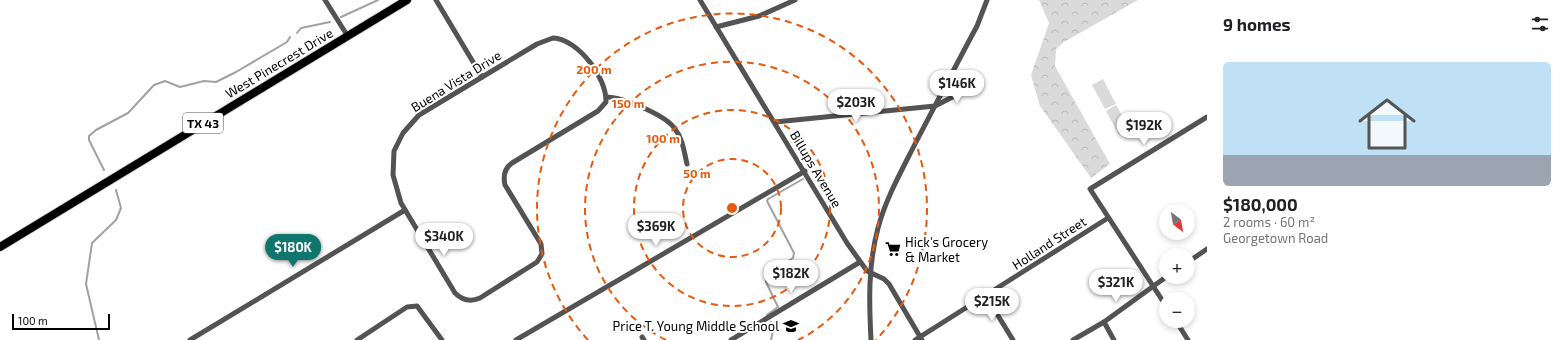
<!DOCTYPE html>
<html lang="en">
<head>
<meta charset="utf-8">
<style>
  :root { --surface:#fff; --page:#f6f6f6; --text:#202124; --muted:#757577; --accent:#0f766e }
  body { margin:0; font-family:"Exo 2",sans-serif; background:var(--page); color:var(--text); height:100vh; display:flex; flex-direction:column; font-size:15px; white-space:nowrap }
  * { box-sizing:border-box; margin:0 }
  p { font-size:13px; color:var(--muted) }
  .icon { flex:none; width:22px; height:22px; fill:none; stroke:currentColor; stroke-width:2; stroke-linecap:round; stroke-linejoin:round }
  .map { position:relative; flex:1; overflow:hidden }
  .sheet { display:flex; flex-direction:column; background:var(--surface); width:360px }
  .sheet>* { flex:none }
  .needle { width:26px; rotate:149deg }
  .controls { position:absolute; left:1159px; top:204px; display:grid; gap:8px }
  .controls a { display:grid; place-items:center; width:36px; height:36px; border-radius:50%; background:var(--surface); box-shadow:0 2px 6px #0003; font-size:20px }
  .scale { position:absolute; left:12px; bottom:10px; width:98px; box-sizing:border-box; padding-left:4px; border:2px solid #000; border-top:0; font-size:11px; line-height:14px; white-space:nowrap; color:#000; -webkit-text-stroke:3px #fff; paint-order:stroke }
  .price { position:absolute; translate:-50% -34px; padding:0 9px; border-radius:14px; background:#fff; color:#222; font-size:13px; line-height:26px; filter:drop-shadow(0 1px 2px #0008) }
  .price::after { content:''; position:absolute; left:50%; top:24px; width:12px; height:9px; margin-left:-6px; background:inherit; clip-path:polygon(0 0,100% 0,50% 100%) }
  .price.current { background:var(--accent); color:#fff }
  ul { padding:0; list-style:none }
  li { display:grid; align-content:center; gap:8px; height:212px; padding:0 16px }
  li span { display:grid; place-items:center; height:124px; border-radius:6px; color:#555 }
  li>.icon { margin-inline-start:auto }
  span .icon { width:72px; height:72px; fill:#fffc; stroke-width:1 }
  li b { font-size:17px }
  h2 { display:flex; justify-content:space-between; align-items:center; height:48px; padding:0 16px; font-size:17px }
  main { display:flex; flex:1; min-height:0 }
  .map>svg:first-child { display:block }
</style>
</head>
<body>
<main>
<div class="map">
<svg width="1207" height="340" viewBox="0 0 1207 340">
  <defs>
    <pattern id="forest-crowns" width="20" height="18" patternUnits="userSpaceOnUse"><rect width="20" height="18" fill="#dadada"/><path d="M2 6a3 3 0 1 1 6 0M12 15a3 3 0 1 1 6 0" fill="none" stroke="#b9b9b9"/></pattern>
  </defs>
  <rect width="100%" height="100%" fill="#fff"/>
  <polygon fill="url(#forest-crowns)" points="1039,0 1138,0 1064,42 1056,49 1055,66 1110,164 1091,178 1040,106 1031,75 1049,23"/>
  <g fill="#dadada">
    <polygon points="1103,79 1116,104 1105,109 1092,85"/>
    <polygon points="1116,105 1130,129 1119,135 1106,111"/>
  </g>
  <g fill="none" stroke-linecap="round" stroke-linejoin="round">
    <g stroke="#a1a1a1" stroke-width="2">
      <polyline points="341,17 378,0"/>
      <polyline points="297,33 301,28 330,22"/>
      <polyline points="104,170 89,140 89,136 96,130 128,113 154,85 165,81 180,87 204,81 216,82 236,72 287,42 290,37"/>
      <polyline points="767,315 778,307 766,282 766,277 771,271 793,258 794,253 767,201 768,199 803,179"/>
      <polyline points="771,322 773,331 771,340"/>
      <polyline points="99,340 86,284 92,243 116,220 121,208 116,190"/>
    </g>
    <defs>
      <polyline id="primary" points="0,247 407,0"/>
    </defs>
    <use href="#primary" stroke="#dbdbdb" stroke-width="10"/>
    <g stroke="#535353" stroke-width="5">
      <polyline points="325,0 347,35"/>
      <polyline points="436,0 482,77"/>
      <polyline points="700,0 847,243 867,271 884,279 889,284 922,340"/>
      <polyline points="716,27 759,16 795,0"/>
      <path d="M553,38C578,39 607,78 606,102L598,111L512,163C505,168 503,176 505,185L541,244L542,254L537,262L480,298C471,302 462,300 455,293L401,203L393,175L394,151L403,133L419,115L537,44Z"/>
      <path d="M606,97C622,97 666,115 675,129C683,139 684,152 687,164"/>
      <polyline points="775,122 935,106 972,87"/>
      <polyline points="1188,262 1207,249"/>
      <polyline points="986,296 1013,340"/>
      <polyline points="1166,306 1090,189 1207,117"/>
      <polyline points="1176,321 1188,340"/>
      <polyline points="1104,322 1114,340"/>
      <polyline points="642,337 644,340"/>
      <polyline points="190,340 405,210"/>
      <polyline points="357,340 407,307 417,306 442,340"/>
      <polyline points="516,340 805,171"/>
      <polyline points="731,340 860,262"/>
      <path d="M871,340C869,302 868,265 878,228C886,198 902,170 916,142C936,104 956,65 977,26L987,0"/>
      <polyline points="915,340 1108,218"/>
      <polyline points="1073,340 1104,322 1166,277"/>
    </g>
    <use href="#primary" stroke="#000" stroke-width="8"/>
  </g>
  <g fill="none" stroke="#e8590c" stroke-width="2" stroke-dasharray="7 5">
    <circle cx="732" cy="208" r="49"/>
    <circle cx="732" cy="208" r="98"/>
    <path d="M666 340A147 147 0 1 1 798 340"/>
    <path d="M588 340A195 195 0 1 1 876 340"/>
  </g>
  <defs>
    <symbol id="supermarket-bare" viewBox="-9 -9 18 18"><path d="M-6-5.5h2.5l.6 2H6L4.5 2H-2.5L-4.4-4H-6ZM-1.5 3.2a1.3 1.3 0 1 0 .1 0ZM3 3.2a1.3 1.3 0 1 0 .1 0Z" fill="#000" stroke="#fff" stroke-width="2.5" paint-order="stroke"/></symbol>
    <symbol id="school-bare" viewBox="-9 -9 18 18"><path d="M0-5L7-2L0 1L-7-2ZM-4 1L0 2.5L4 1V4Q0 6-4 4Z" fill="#000" stroke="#fff" stroke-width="2.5" paint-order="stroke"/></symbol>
  </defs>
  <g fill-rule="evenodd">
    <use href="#supermarket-bare" x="882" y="238" width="22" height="22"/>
    <use href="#school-bare" x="780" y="315" width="22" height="22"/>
  </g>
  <g text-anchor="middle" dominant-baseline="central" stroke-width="4" stroke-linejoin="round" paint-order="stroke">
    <rect fill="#fff" stroke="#4c4c4c" stroke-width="1" x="183" y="113" width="40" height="20" rx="3"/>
    <g font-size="12" font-weight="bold" fill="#000">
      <text x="203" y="123">TX 43</text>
    </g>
    <g font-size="13" fill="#000" stroke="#fff">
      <text transform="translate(279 63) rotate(-31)">West Pinecrest Drive</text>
      <text transform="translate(456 81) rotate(-32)">Buena Vista Drive</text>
      <text transform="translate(816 169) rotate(59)">Billups Avenue</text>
      <text transform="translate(1049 243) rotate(-33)">Holland Street</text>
    </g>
    <g font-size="13" fill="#000" stroke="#fff" text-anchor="start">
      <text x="905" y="242">Hick's Grocery<tspan x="905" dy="15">&amp; Market</tspan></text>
      <text x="779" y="326" text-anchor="end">Price T. Young Middle School</text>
    </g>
  </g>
  <circle cx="732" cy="208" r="6" fill="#e8590c" stroke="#fff" stroke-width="2"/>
  <g font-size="12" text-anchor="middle" font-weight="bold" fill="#e8590c" stroke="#fff" stroke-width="4" stroke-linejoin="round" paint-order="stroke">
    <text x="594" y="74">200 m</text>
    <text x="628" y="108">150 m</text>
    <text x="663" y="143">100 m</text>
    <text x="697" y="178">50 m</text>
  </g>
</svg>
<div class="controls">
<a><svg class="needle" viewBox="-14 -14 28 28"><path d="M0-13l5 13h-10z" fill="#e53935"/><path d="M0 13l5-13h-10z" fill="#757577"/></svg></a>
<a>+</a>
<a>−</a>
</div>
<div class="scale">100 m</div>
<b class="price" style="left:957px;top:104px">$146K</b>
<b class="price" style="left:856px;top:123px">$203K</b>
<b class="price" style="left:1144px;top:146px">$192K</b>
<b class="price" style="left:656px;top:247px">$369K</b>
<b class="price" style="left:444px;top:257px">$340K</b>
<b class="price current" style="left:293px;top:268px">$180K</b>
<b class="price" style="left:791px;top:294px">$182K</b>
<b class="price" style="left:1116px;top:303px">$321K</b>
<b class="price" style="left:992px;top:322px">$215K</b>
</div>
<section class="sheet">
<h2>9 homes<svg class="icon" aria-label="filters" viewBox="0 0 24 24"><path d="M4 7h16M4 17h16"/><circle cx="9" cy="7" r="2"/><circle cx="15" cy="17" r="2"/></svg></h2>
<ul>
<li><span style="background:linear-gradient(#bfe0f5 75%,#9aa5b1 0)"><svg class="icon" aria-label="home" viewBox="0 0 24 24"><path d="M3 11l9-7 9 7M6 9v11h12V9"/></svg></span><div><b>$180,000</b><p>2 rooms · 60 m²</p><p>Georgetown Road</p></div></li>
</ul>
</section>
</main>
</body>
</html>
